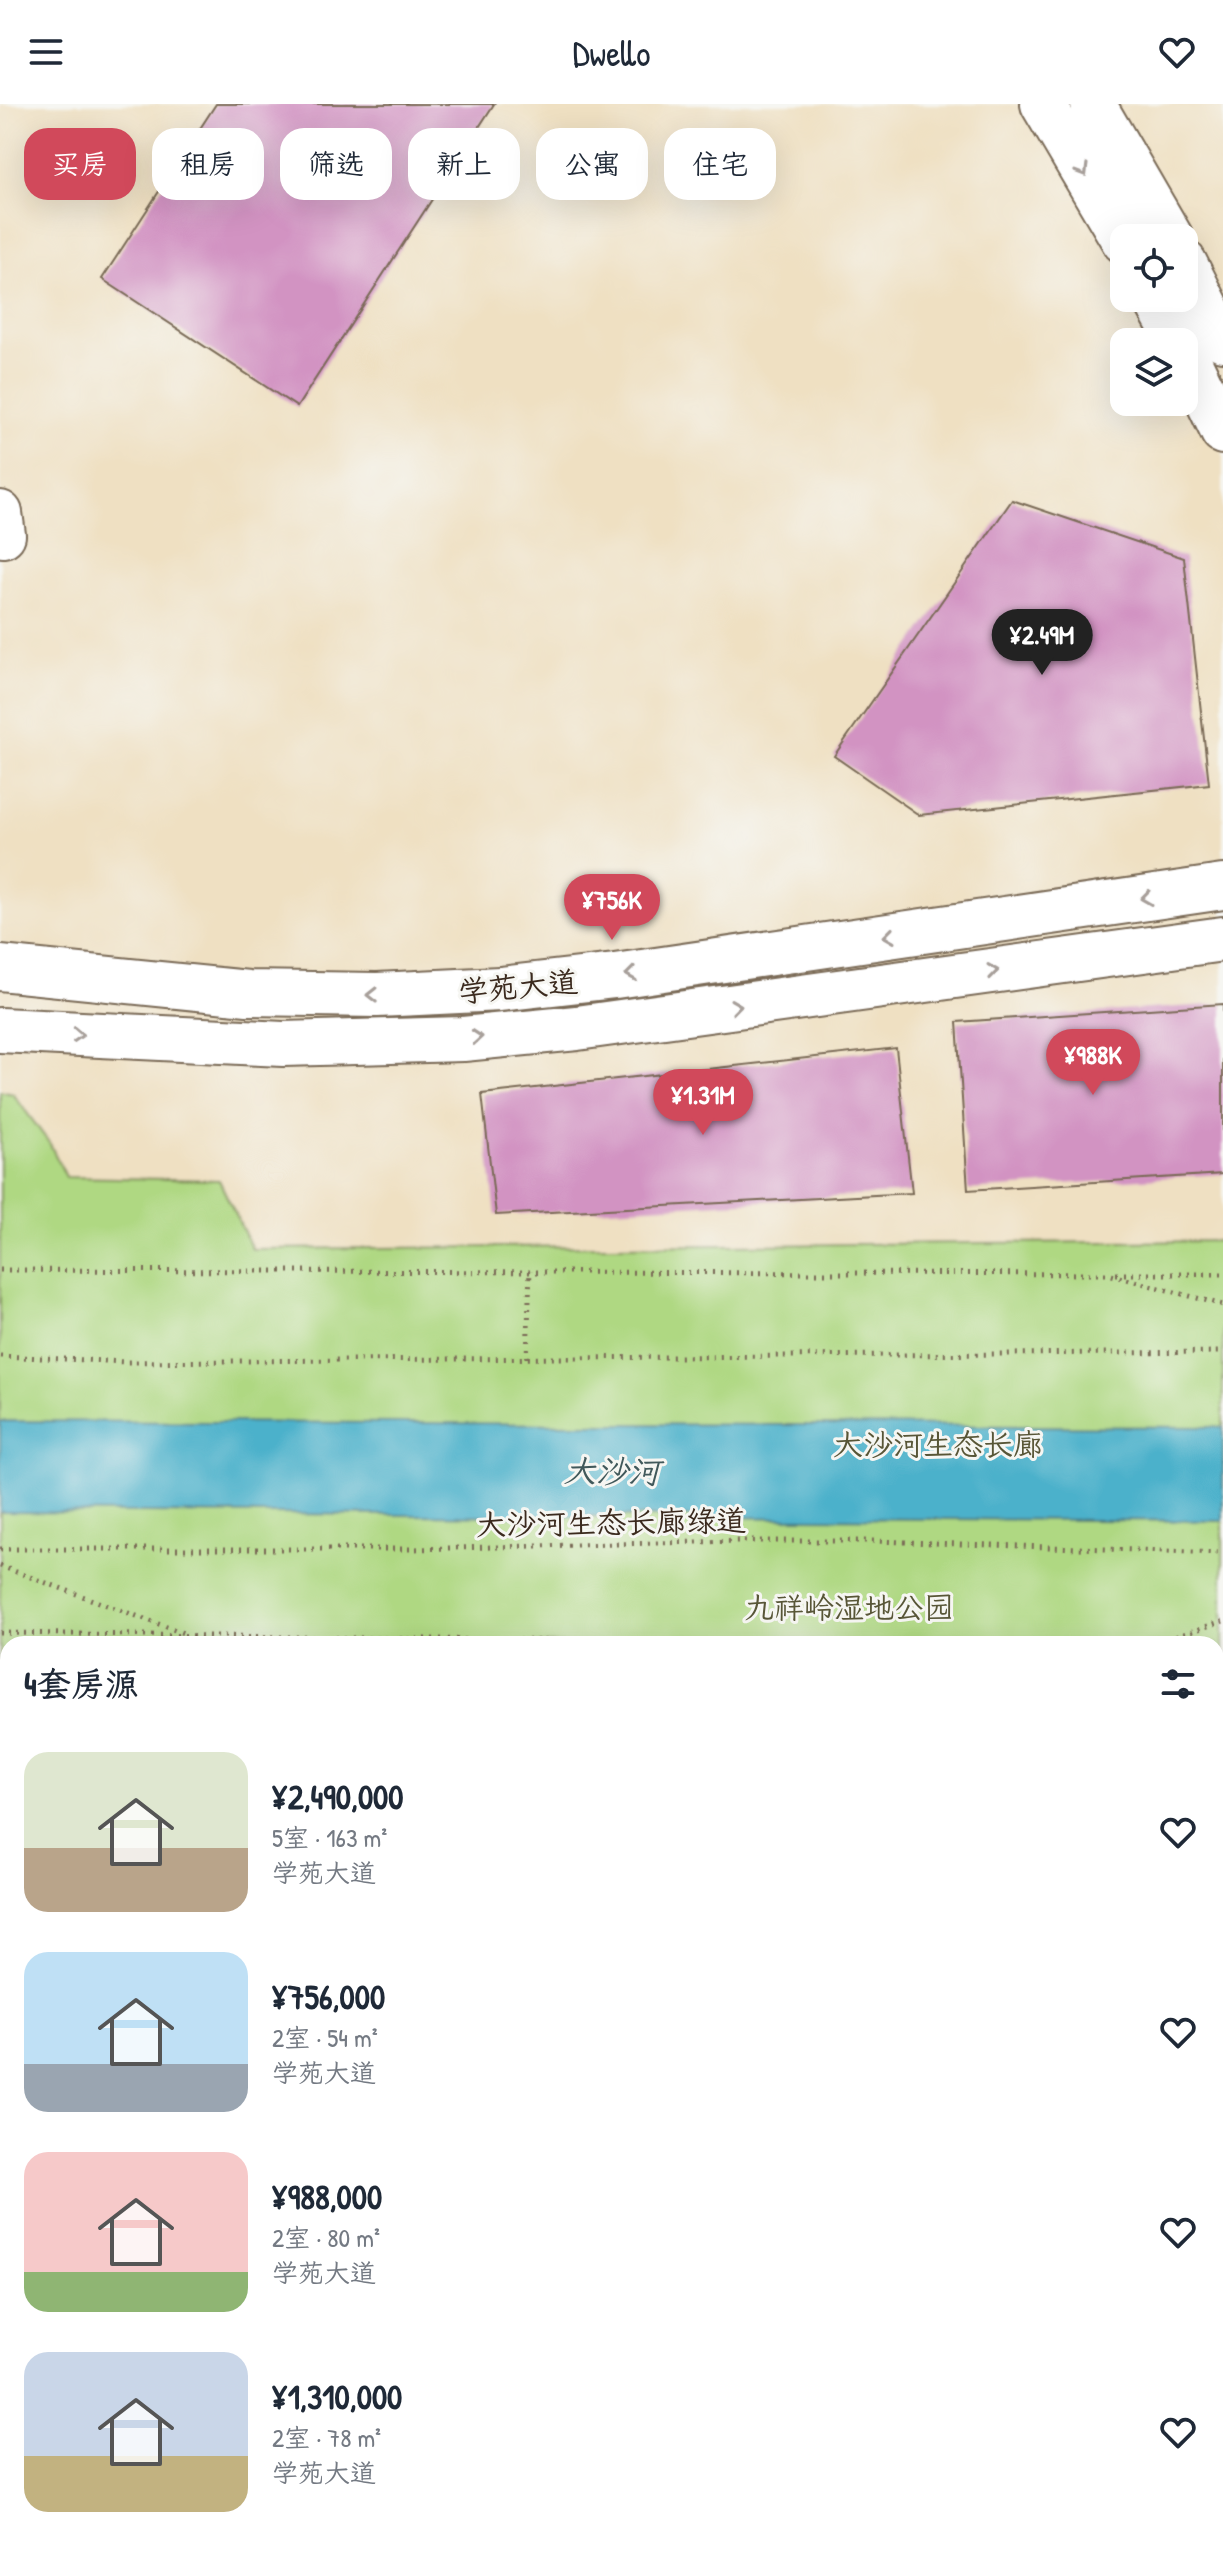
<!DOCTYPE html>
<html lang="zh">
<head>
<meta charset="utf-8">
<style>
  :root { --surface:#fff; --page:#f2f2f3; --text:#1f2937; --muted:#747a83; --accent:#d1495b }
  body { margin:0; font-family:"Patrick Hand","LXGW WenKai TC",sans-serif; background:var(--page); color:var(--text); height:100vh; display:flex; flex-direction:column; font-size:30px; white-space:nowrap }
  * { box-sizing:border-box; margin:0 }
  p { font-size:26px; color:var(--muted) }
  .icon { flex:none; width:44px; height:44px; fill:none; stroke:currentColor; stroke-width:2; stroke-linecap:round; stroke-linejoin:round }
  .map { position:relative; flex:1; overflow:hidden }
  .side { position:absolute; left:0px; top:1532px; width:1224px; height:914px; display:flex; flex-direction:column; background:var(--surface); border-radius:24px 24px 0 0; box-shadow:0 8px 32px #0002 }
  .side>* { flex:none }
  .hud { position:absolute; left:24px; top:24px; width:800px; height:72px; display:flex; gap:16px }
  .fabs { position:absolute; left:1110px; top:120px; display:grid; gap:16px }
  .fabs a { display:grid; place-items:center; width:88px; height:88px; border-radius:16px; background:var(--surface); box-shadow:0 8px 32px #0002; font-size:40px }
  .price { position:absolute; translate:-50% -68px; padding:0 18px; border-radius:28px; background:var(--accent); color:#fff; font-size:26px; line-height:52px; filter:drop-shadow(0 2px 4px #0008) }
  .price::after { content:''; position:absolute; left:50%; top:48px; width:24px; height:18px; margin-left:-12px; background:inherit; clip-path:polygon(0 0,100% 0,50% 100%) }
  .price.current { background:#222; color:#fff }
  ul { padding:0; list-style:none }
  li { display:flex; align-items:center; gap:24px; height:200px; padding:0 24px }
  li span { display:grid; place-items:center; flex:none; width:224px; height:160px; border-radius:24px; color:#555 }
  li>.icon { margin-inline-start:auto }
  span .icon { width:96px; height:96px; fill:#fffc; stroke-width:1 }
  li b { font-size:34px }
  h2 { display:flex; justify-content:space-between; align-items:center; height:96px; padding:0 24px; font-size:34px }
  .pill { padding:0 28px; border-radius:24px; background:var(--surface); box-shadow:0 8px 32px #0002; font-size:28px; line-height:72px }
  .pill.current { background:var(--accent); color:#fff }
  header { display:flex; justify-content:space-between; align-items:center; height:104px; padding:0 24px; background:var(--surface); font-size:36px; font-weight:600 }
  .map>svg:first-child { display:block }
</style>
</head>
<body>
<header><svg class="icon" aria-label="menu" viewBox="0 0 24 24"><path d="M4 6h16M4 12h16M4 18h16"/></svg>Dwello<svg class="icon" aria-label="heart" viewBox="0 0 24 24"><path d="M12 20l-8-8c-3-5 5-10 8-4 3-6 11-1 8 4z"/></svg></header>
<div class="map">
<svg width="1223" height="2445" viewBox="0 0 1223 2445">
  <rect width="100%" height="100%" fill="#f6f6f2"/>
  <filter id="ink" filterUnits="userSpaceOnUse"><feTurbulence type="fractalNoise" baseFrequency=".0125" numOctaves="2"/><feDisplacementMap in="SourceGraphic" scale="16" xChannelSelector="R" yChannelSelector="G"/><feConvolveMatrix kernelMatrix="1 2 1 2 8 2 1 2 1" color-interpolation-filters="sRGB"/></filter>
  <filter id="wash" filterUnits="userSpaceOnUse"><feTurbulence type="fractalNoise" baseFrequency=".006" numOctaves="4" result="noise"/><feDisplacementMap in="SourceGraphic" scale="32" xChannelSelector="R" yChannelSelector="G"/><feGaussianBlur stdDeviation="1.8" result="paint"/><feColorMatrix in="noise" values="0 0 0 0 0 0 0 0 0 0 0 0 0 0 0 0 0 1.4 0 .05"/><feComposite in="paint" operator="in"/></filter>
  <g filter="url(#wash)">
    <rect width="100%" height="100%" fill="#efe0c2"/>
    <polygon fill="#d1bdc9" points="0,2118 8,2120 8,2426 0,2441"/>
    <polygon fill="#afd882" stroke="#758150" stroke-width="2" points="0,987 13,990 50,1040 66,1073 219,1076 252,1145 1223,1137 1223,1971 1216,1972 1216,1540 8,1540 8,2120 0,2118"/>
    <polygon fill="#4cb1cb" stroke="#446e74" stroke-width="2" points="0,1317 1223,1323 1223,1417 0,1408"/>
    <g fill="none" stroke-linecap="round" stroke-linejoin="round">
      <polyline stroke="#4cb1cb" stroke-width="12" points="0,1572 8,1572"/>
    </g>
    <g id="blocks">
      <g fill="#d293c2">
        <polygon points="216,0 494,0 297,303 102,175"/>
        <polygon points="1012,396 1184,454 1209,680 919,711 834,652"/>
        <polygon points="1223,900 1223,1070 968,1086 957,918"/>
        <polygon points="896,944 912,1089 496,1111 482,990"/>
        <polygon points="1222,2127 1223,2127 1223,2281 1216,2278 1216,2133 1220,2134"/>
        <polygon points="1011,2438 1084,2438 1091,2445 1013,2445"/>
      </g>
    </g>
  </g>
  <g filter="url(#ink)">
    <use href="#blocks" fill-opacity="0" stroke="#7a6a57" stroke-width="2"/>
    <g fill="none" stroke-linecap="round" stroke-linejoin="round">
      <defs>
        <g id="minor">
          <polyline points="0,409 3,431"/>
          <polyline points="1216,2013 1223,2012"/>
          <polyline points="0,2226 8,2228"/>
          <polyline points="0,2423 8,2414"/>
          <polyline points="902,2438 904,2445"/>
        </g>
        <g id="tertiary">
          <polyline points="0,864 248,889 377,891 500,885 615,872 1223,783"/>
          <polyline points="0,926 283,940 463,935 577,924 1223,835"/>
        </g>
        <g id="secondary">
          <polyline points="1043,0 1124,137"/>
          <polyline points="1093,0 1171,134"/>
          <polyline points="1184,158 1223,235"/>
          <polyline points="1155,194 1179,238"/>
          <polyline points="1184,247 1223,328"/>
        </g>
      </defs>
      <use href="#minor" stroke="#7a6a57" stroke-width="48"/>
      <use href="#tertiary" stroke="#7a6a57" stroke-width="48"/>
      <use href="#secondary" stroke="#7a6a57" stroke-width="48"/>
      <g stroke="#7a6a57" stroke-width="5" stroke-dasharray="2 6" stroke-linecap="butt">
        <polyline points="0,1166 1108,1170 1223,1201"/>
        <polyline points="1116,1170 1223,1170"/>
        <polyline points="0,1252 127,1258 1223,1248"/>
        <polyline points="527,1254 530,1166"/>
        <polyline points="0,1445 412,1445 739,1437 875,1437 1223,1449"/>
        <polyline points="0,1462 183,1529"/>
        <polyline points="0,1529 794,1540"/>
        <polyline points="1153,1540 1223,1517"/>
        <polyline points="1216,1543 1223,1543"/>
        <polyline points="1216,1637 1223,1634"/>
        <polyline points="1216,1779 1223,1784"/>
        <polyline points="1216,1905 1223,1905"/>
      </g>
      <use href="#minor" stroke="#fff" stroke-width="44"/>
      <use href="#tertiary" stroke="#fff" stroke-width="44"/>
      <use href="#secondary" stroke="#fff" stroke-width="44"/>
    </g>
    <defs><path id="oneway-chevron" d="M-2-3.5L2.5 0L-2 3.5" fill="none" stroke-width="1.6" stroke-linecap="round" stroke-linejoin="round" transform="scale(2)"/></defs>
    <g stroke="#a79f9a">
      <use href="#oneway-chevron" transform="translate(1083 67) rotate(59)"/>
      <use href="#oneway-chevron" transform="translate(1146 794) rotate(172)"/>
      <use href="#oneway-chevron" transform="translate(889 832) rotate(172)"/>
      <use href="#oneway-chevron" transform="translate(993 867) rotate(-8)"/>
      <use href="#oneway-chevron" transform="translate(631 870) rotate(172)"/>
      <use href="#oneway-chevron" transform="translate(372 891) rotate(179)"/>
      <use href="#oneway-chevron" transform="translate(736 902) rotate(-8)"/>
      <use href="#oneway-chevron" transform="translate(78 931) rotate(3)"/>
      <use href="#oneway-chevron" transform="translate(477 933) rotate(-5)"/>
    </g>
  </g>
  <g text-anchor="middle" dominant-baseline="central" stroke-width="6" stroke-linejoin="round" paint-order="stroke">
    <g font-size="30" fill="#3b2a1e" stroke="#f6f6f2">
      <text transform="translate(518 882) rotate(-5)">学苑大道</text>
      <text transform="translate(611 1418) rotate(-1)">大沙河生态长廊绿道</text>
    </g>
    <g font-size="30" fill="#585637" stroke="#f6f6f2">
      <text x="938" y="1340">大沙河生态长廊</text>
      <text x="849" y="1503">九祥岭湿地公园</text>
    </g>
    <g font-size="32" font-style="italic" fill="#41595b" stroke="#f6f6f2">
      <text transform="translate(612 1367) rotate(1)">大沙河</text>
    </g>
  </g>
</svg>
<div class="fabs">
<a><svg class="icon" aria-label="locate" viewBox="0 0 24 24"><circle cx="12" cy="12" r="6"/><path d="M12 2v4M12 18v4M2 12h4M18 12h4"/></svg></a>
<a><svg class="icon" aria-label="layers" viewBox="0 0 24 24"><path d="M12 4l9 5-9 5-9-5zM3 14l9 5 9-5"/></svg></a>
</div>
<b class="price current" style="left:1042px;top:573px">¥2.49M</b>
<b class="price" style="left:612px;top:838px">¥756K</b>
<b class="price" style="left:1093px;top:993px">¥988K</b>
<b class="price" style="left:703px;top:1033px">¥1.31M</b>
<div class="hud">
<a class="pill current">买房</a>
<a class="pill">租房</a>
<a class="pill">筛选</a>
<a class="pill">新上</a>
<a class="pill">公寓</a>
<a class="pill">住宅</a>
</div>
<section class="side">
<h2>4套房源<svg class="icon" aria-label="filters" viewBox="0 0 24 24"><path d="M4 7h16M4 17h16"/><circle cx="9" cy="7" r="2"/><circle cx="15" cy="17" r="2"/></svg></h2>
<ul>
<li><span style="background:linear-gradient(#dfe7d0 60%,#b9a48a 0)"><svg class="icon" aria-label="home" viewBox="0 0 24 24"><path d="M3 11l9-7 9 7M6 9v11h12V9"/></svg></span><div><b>¥2,490,000</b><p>5室 · 163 m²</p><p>学苑大道</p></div><svg class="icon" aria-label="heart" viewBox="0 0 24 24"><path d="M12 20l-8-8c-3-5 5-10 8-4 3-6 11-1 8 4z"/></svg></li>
<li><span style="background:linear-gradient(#bfe0f5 70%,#9aa5b1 0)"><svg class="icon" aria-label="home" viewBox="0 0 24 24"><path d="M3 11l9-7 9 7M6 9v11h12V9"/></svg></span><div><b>¥756,000</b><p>2室 · 54 m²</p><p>学苑大道</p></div><svg class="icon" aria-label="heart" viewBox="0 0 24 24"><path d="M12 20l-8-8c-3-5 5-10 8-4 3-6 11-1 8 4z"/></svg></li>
<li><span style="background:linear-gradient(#f6c9c9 75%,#8fb573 0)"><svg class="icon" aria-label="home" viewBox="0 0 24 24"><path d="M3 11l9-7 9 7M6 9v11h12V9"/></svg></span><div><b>¥988,000</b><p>2室 · 80 m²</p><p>学苑大道</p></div><svg class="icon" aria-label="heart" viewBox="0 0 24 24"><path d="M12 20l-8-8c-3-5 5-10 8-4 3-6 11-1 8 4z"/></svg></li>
<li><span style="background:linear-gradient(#c9d6e8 65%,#c2b280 0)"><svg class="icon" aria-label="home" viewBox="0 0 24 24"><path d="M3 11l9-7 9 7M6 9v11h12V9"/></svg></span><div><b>¥1,310,000</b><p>2室 · 78 m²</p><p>学苑大道</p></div><svg class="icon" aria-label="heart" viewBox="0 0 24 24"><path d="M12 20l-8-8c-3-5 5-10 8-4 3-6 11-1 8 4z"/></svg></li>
</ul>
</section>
</div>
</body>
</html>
